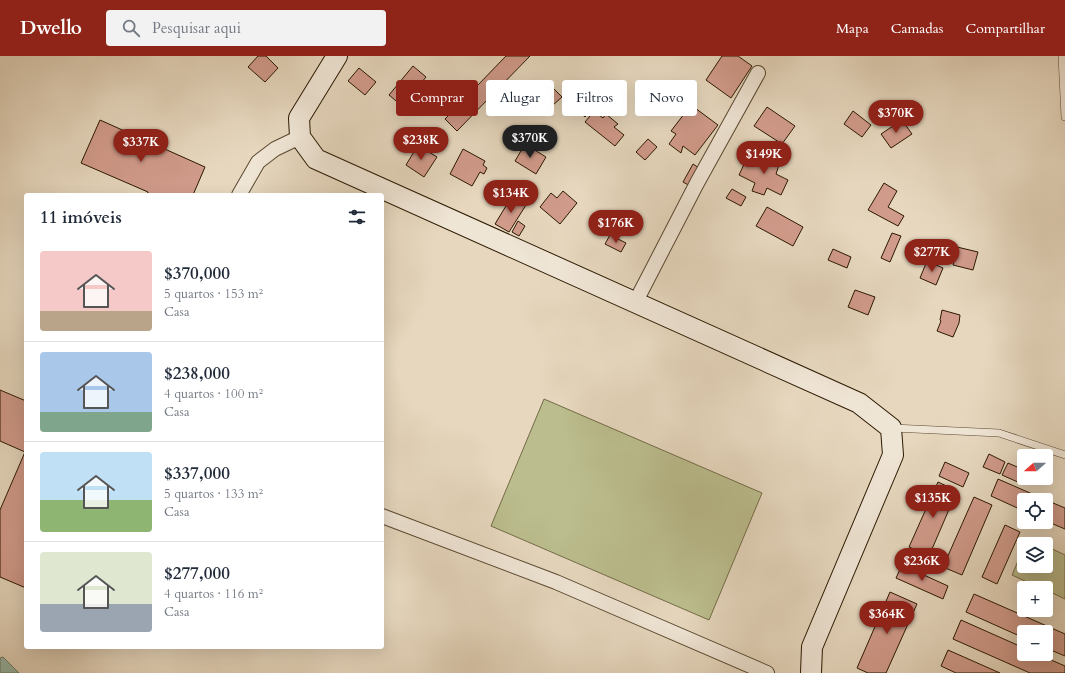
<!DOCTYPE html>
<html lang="pt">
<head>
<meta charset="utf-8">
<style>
  :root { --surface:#fff; --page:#f2f2f3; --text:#1f2937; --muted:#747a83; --line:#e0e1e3; --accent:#8f2418 }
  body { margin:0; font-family:Cardo,serif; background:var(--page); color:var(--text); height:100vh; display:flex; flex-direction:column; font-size:15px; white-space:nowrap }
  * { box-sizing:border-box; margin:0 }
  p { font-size:13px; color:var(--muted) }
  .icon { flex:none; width:22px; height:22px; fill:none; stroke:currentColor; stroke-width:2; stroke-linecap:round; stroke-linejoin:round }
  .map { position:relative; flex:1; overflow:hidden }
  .side { position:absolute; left:24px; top:137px; width:360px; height:456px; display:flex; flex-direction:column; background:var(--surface); border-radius:4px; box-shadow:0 4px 16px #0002 }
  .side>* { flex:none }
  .banner { position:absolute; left:396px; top:24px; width:380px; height:36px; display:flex; gap:8px }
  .needle { width:26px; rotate:249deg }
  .buttons { position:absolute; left:1017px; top:393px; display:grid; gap:8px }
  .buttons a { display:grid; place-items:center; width:36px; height:36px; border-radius:4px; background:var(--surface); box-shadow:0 4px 16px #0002; font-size:20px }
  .price { position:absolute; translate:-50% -34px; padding:0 9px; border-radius:14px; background:var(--accent); color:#fff; font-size:13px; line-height:26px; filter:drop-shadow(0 1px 2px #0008) }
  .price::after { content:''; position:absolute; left:50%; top:24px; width:12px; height:9px; margin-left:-6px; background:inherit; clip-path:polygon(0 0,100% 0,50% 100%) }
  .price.current { background:#222; color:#fff }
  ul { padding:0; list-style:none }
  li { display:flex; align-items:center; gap:12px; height:100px; padding:0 16px }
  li+li { border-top:1px solid var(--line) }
  li span { display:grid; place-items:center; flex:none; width:112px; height:80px; border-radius:4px; color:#555 }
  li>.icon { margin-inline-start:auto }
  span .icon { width:48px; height:48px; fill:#fffc; stroke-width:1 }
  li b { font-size:17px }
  h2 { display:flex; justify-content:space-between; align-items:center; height:48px; padding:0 16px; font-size:17px }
  .tag { padding:0 14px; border-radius:4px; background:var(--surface); box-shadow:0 4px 16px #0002; font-size:14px; line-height:36px }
  .tag.current { background:var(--accent); color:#fff }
  header { display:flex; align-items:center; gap:24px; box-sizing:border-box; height:56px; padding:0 20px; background:var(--accent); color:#fff }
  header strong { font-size:19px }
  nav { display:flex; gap:22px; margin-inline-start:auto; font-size:14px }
  .search { width:280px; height:36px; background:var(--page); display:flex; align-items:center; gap:10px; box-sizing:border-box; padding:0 14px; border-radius:4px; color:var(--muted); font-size:15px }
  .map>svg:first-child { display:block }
</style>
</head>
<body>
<header>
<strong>Dwello</strong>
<div class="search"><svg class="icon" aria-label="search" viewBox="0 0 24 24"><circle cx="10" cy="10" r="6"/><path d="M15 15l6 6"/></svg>Pesquisar aqui</div>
<nav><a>Mapa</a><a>Camadas</a><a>Compartilhar</a></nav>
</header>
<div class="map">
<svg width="1065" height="617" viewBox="0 0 1065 617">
  <rect width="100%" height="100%" fill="#e6d7be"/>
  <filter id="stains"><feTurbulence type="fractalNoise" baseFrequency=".005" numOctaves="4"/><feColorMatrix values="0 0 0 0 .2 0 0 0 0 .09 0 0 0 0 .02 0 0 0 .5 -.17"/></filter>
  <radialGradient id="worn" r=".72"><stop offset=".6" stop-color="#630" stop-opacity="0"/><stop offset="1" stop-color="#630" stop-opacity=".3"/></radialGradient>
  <g fill="#bbbd8e" stroke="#736b47">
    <polygon points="544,343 762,437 709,564 491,470"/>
    <polygon points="1046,490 1065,499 1065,543 1046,534 1046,532 1040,532 1012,519 1024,491 1024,510 1046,510"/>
  </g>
  <polygon fill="#97baab" stroke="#6c7a67" points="3,601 19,617 0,617 0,602"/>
  <g fill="#d19b8b" stroke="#2b1900">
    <polygon points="258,0 266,0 278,12 265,26 248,11"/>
    <polygon points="506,0 530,0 457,75 445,63"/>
    <polygon points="722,0 738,0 752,10 731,42 706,24"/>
    <polygon points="413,10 426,21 402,50 389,39"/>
    <polygon points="359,12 376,26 365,39 348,25"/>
    <polygon points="550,29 562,41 553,49 541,37"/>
    <polygon points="571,33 593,52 585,61 563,42"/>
    <polygon points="691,49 718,69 695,99 683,90 681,97 669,88 676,78 671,75"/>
    <polygon points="767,51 795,70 782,88 754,70"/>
    <polygon points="594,55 603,62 606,58 618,68 614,71 624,79 615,90 585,66"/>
    <polygon points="853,55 871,69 862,81 844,68"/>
    <polygon points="100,64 205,111 193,139 147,139 148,136 81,107"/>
    <polygon points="902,64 912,78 891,92 881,78"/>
    <polygon points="648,83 657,91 645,104 636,96"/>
    <polygon points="525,88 546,101 536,118 515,105"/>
    <polygon points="418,89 437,101 424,121 406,109"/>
    <polygon points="463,93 485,105 483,109 487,112 484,118 480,116 472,130 450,118"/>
    <polygon points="759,98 780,106 776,118 788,124 781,139 767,132 764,139 752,135 755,127 739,119 746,104 756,109"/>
    <polygon points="693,108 702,114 692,131 683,126"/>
    <polygon points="884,127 897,135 888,151 904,160 898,170 868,154"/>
    <polygon points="732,133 746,141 741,150 726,142"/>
    <polygon points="563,135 577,147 560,168 540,151 551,137 557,142"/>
    <polygon points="512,140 526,149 509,176 495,168"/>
    <polygon points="767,151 803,171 793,190 756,170"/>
    <polygon points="518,165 525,170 519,180 512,176"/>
    <polygon points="892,177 901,180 890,206 881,202"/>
    <polygon points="610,179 626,187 621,196 605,188"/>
    <polygon points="957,191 978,196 973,214 953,209"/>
    <polygon points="833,193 851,201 847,212 828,204"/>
    <polygon points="927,205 943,212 936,229 920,222"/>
    <polygon points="855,234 875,241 868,259 848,251"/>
    <polygon points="942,254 960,259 959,267 953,281 937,275 941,265 940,264"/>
    <polygon points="0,334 26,345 26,532 0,521 0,454 25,396 0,385"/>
    <polygon points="989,398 1005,406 1000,418 983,411"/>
    <polygon points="945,406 969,417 963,431 939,420"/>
    <polygon points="1008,407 1024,414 1024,419 1020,427 1002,419"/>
    <polygon points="998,423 1046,444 1024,444 1024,455 991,440"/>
    <polygon points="938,426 957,435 929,500 909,491"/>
    <polygon points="974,441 992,449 962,519 943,511"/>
    <polygon points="1046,444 1065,452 1065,473 1046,465"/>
    <polygon points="1005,469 1020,476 997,528 982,521"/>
    <polygon points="902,509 948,530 943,543 896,522"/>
    <polygon points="890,536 917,548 886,617 868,617 857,612"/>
    <polygon points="974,538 1065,578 1065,600 1046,592 1046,576 1024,576 1024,582 966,556"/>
    <polygon points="961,564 1024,592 1024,598 1037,598 1065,610 1065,617 1030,617 953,583"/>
    <polygon points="948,594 1000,617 956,617 941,610"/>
  </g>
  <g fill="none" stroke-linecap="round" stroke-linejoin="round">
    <defs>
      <g id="lane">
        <polyline points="1062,0 1065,61"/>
        <polyline points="893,372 999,377 1065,399"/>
      </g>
      <g id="street">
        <polyline points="239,139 258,106 275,93 300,81"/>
        <polyline points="635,247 697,127 758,17"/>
        <polyline points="382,460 556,526 767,617"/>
      </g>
      <polyline id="secondary" points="337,0 299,62 300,81 316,103 859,347 891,372 893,399 812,591 811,617"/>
    </defs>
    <use href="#lane" stroke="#5a4830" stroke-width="8"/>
    <use href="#street" stroke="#5a4830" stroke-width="16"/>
    <use href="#secondary" stroke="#2b1900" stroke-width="22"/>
    <use href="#lane" stroke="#efe5d5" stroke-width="7"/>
    <use href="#street" stroke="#efe5d5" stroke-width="14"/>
    <use href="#secondary" stroke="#efe5d5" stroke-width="20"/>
  </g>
  <rect width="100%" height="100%" filter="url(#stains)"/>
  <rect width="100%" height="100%" fill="url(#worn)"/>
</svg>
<div class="buttons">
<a><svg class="needle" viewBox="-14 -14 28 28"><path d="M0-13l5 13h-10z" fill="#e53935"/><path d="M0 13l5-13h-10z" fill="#747a83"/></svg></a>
<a><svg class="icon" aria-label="locate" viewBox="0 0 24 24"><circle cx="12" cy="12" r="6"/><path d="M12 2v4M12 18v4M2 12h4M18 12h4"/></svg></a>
<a><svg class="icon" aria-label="layers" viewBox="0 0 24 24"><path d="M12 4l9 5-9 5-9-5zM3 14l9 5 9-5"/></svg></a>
<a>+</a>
<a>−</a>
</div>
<b class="price" style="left:896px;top:78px">$370K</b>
<b class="price current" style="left:530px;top:103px">$370K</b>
<b class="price" style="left:421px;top:105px">$238K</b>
<b class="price" style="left:141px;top:107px">$337K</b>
<b class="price" style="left:764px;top:119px">$149K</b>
<b class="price" style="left:511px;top:158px">$134K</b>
<b class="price" style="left:616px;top:188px">$176K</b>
<b class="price" style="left:932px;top:217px">$277K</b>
<b class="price" style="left:933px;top:463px">$135K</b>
<b class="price" style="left:922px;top:526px">$236K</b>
<b class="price" style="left:887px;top:579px">$364K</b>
<div class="banner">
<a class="tag current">Comprar</a>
<a class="tag">Alugar</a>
<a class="tag">Filtros</a>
<a class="tag">Novo</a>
</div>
<section class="side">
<h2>11 imóveis<svg class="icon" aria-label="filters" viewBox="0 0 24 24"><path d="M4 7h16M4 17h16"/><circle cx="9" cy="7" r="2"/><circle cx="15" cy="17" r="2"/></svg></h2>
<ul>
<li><span style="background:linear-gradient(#f6c9c9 75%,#b9a48a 0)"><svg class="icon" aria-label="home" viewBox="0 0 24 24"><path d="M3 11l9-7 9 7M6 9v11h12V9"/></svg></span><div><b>$370,000</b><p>5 quartos · 153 m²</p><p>Casa</p></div></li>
<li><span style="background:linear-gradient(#a9c7e8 75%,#7fa58c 0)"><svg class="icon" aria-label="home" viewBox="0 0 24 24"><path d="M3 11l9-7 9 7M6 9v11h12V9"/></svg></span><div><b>$238,000</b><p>4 quartos · 100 m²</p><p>Casa</p></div></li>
<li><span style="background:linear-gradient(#bfe0f5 60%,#8fb573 0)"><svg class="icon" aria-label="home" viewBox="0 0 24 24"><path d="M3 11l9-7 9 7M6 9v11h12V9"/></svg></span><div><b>$337,000</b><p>5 quartos · 133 m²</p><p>Casa</p></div></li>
<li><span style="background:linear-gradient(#dfe7d0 65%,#9aa5b1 0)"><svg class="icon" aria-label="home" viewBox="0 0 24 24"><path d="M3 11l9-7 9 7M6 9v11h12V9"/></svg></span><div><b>$277,000</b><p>4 quartos · 116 m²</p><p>Casa</p></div></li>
</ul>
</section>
</div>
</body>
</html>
